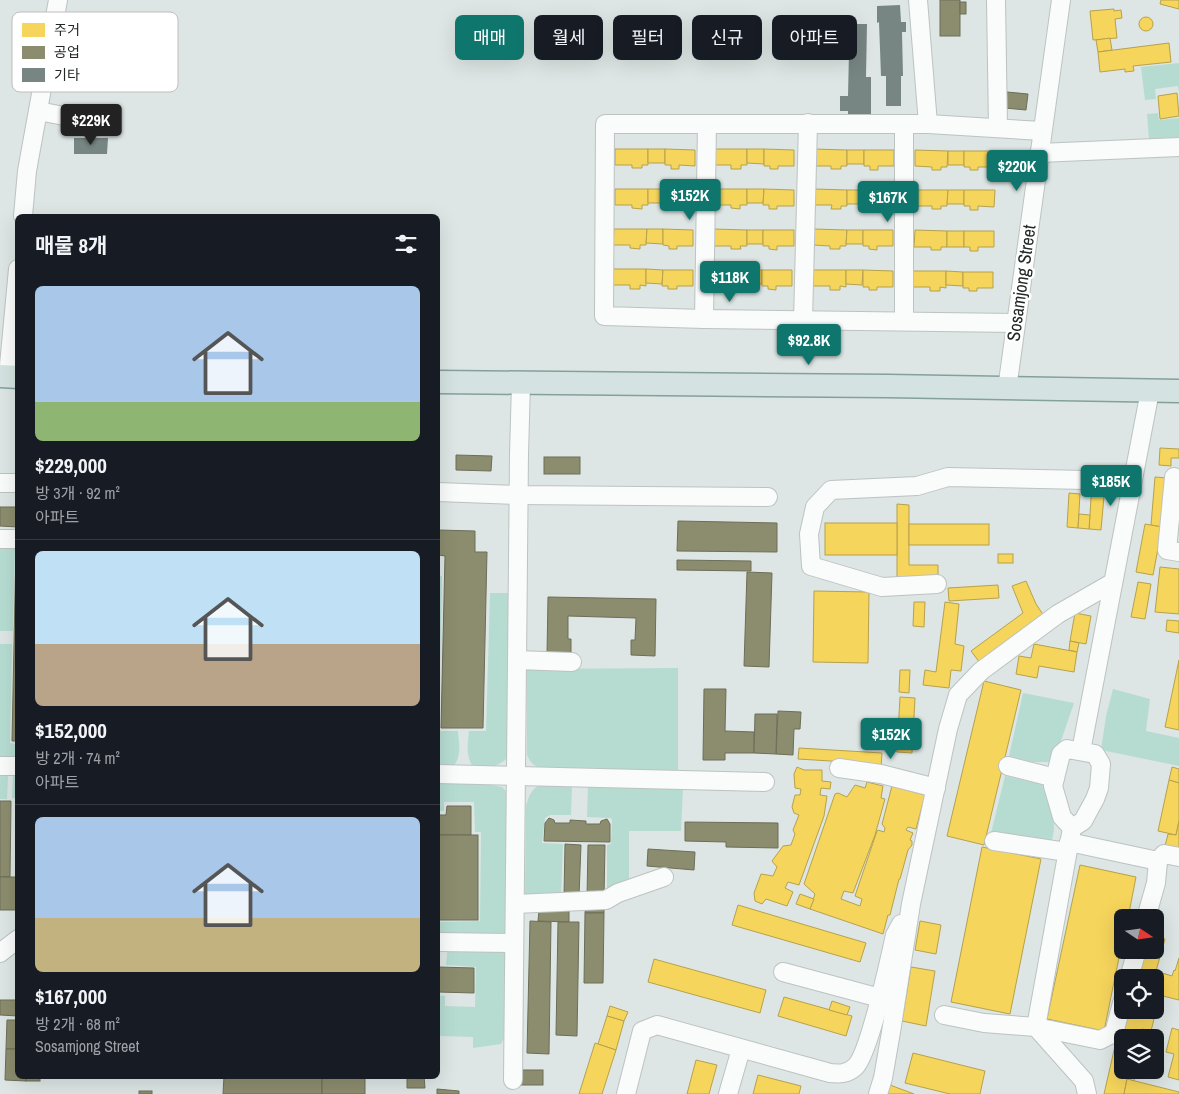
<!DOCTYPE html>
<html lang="ko">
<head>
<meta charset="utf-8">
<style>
  :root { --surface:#171b24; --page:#242831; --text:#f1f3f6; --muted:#9ea1a6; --line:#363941; --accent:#0f766e }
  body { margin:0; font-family:"Archivo Narrow","Noto Sans KR",sans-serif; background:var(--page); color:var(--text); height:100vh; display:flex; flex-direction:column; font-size:19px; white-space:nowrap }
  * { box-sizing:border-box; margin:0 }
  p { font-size:16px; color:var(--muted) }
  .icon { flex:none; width:28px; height:28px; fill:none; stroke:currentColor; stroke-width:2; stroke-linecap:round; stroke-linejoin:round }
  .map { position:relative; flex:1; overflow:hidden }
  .side { position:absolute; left:15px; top:214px; width:425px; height:865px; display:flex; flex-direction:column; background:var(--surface); border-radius:8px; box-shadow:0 5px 20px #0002 }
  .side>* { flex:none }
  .hud { position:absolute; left:455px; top:15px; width:475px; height:45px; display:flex; gap:10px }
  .needle { width:32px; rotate:103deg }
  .fabs { position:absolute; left:1114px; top:909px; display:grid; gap:10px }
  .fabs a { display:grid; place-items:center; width:50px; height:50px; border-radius:8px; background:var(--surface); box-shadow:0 5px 20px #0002; font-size:25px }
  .price { position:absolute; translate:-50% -42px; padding:0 11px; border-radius:5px; background:var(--accent); color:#fff; font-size:16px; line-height:32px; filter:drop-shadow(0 1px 2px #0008) }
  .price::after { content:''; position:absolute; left:50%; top:30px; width:15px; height:11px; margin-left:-8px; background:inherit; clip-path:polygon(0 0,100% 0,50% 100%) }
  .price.on { background:#222; color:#fff }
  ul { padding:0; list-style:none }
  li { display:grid; align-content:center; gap:10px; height:265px; padding:0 20px }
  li+li { border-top:1px solid var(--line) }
  li span { display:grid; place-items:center; height:155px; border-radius:8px; color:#555 }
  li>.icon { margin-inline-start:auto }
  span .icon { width:90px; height:90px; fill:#fffc; stroke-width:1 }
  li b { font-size:21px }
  h2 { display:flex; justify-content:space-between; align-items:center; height:60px; padding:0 20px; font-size:21px }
  .tag { padding:0 18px; border-radius:8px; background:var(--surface); box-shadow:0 5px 20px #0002; font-size:18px; line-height:45px }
  .tag.on { background:var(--accent); color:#fff }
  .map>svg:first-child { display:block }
</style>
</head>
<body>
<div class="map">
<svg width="1179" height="1094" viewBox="0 0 1179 1094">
  <rect width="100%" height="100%" fill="#dde6e4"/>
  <g fill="#b6dcd1">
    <polygon points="1179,63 1179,92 1178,86 1155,89 1156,99 1145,100 1141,67"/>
    <polygon points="1158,113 1159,120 1179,118 1179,137 1149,139 1147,114"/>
    <polygon points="0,545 15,548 13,631 0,631"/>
    <polygon points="438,576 442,576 439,711 438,711"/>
    <path d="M490,593H513L507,758C497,768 488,767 474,768C465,757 468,744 469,731H486Z"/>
    <polygon points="0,644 12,644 10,743 17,744 17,759 0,760"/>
    <path d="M678,668V770L549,769C537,768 532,766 527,755V669Z"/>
    <polygon points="1113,689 1150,699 1146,731 1179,738 1179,766 1101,750 1106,716"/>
    <polygon points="1023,693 1074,703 1062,738 1051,762 1032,762 1009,756"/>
    <path d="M438,720H439V731H458C459,742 462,758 453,766H438Z"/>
    <polygon points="0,775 8,775 7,799 0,799"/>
    <polygon points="13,776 17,776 17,798 12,798"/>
    <path d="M1005,776L1042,784C1049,802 1059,823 1051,842L991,833Z"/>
    <polygon points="438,783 485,784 502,787 507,792 508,925 505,937 438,938 438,922 480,921 481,832 475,832 474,802 444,802 444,811 438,811"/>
    <path d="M541,784L572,785L571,815H550L545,818L542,843L563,844L561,896L525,897L526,806C529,796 531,789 541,784Z"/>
    <polygon points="588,785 683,787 681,831 629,831 629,882 607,895 607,845 611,844 612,820 611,818 587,817"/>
    <polygon points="451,949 507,951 505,1036 501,1044 473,1048 473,1037 440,1036 438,1047 438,995 445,996 445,1006 475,1007 476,967 446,965 447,953"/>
  </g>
  <g fill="#f6d55c" stroke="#b6a14c">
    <polygon points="1161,0 1179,0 1179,9 1160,4"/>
    <polygon points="1114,9 1114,11 1121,10 1122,18 1115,19 1117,38 1093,40 1090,11"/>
    <circle cx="1146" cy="24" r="7"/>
    <polygon points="1110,38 1112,50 1098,52 1096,40"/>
    <polygon points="1169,43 1171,62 1133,66 1134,71 1125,72 1125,69 1100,72 1098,52"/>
    <polygon points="1177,93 1179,116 1160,119 1158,96"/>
    <polygon points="615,149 648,149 648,165 642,165 642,168 632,168 632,165 615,165"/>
    <rect x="648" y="149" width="17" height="14"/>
    <polygon points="665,149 695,150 695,166 679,165 679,169 671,169 671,165 665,165"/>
    <polygon points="714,149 747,149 747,165 741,165 741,169 731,169 731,165 714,165"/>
    <polygon points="747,149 764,149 764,164 747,163"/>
    <polygon points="764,149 794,150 794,166 778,166 778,169 770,169 770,166 764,166"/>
    <polygon points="814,149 847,150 847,166 841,166 841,169 831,169 831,166 814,166"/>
    <rect x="847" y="150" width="17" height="14"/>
    <polygon points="864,150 894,150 894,166 878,166 878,170 870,170 870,166 864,166"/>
    <polygon points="915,150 948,151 947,167 941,167 941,170 932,170 932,167 915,166"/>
    <rect x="948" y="151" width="16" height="14"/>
    <polygon points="964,151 995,151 994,167 978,167 978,170 970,170 970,167 964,167"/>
    <polygon points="615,189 648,189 648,205 642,205 642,209 632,208 632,205 615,205"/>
    <polygon points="648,189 665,189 664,203 648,203"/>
    <polygon points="665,189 695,190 695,206 679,206 679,209 670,209 671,206 665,205"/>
    <polygon points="714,189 747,189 747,205 740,205 740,209 731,208 731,205 714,205"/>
    <polygon points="747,189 764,189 763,203 747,203"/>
    <polygon points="764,189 794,190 794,206 777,206 777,209 769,209 769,205 763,205"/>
    <polygon points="815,189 847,190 847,206 841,206 841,209 831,209 832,205 814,205"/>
    <rect x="847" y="190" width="17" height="14"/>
    <polygon points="864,190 894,190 894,206 878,206 878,209 870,209 870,206 864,206"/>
    <polygon points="915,190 948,190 947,206 941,206 941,209 932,209 932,206 915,206"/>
    <polygon points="948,190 964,190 964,204 947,204"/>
    <polygon points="964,190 995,190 994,207 978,206 978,210 970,210 970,206 964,206"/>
    <polygon points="614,229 647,229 646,245 640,245 640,249 630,248 630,245 613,245"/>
    <polygon points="647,229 663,229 663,244 646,243"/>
    <polygon points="663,229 693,230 693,246 677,246 677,249 669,249 669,246 663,245"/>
    <polygon points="714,229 747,230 747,246 740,246 741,249 731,249 731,246 714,246"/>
    <polygon points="814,229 847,230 846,246 840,246 840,249 830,249 830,246 813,245"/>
    <rect x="747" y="230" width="16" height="14"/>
    <polygon points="763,230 794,230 794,246 777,246 777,250 769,249 769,246 763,246"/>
    <polygon points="847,230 863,230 863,244 846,244"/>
    <polygon points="863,230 893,230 893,246 877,246 877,250 869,249 869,246 863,246"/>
    <polygon points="915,230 947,231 947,247 941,247 941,250 931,250 931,247 914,247"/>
    <rect x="947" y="231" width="17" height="16"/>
    <polygon points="964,231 994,231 994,247 978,247 978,251 970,251 970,247 964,247"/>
    <polygon points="613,269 646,269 646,286 640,285 640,289 630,289 630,285 613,285"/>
    <polygon points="646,269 663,270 662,284 646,283"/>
    <polygon points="713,269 745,270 745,286 739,286 739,289 729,289 729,286 712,286"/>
    <polygon points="663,270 693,270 693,286 677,286 677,289 668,289 668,286 662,286"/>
    <rect x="745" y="270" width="17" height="14"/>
    <polygon points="762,270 792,270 792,286 776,286 776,290 768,289 768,286 762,286"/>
    <polygon points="813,270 846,270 846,287 840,286 840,290 830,290 830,286 813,286"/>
    <polygon points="846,270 863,270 862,285 846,284"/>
    <polygon points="863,270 893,271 893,287 877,287 877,290 869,290 869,287 863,287"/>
    <polygon points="913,271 946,271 946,288 940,287 940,291 930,291 930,287 913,287"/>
    <polygon points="946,271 963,272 963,286 946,285"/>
    <polygon points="963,272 993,272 993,288 977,288 977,291 969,291 969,288 963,288"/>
    <polygon points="1160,448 1179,449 1179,458 1171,458 1171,466 1159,465"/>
    <polygon points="1155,477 1167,478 1162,527 1151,525"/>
    <polygon points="1092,484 1105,485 1101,530 1089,529"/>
    <polygon points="1069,493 1080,494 1078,528 1067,527"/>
    <polygon points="897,504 909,505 909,565 938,565 938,580 897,580"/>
    <polygon points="1079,514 1090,515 1089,529 1078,528"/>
    <rect x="825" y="523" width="72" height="32"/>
    <rect x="909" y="524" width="80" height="21"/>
    <polygon points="1145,524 1162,527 1153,575 1136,572"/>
    <rect x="998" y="554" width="15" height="9"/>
    <polygon points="1160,567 1179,569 1179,614 1155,612"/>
    <polygon points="1026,581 1036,604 1044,616 980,663 971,651 1023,613 1012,586"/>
    <polygon points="1138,582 1151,584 1145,619 1131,617"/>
    <polygon points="998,585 999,598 949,601 948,588"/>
    <polygon points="814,591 869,592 868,663 813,662"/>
    <polygon points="914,602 925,602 924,627 913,626"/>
    <polygon points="945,602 959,604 955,644 964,646 961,671 951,670 949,688 923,685 925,670 936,672"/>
    <polygon points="1075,613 1091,616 1086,644 1070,641"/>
    <polygon points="1167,620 1179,621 1179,633 1166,631"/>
    <polygon points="1070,641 1079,643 1077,652 1069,650"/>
    <polygon points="1034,644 1077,652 1074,672 1039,666 1037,678 1016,674 1019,656 1031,658"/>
    <polygon points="1179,660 1179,730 1165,727"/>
    <polygon points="900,670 910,670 909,693 899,692"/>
    <polygon points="984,681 1021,690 984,845 947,836"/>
    <polygon points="900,697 915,698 912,753 897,752"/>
    <polygon points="799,748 882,753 881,768 863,763 798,759"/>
    <polygon points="797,767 804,770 822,770 822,781 831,782 830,789 821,788 820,795 827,796 824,816 799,885 788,882 785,888 793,892 787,906 766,899 762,904 755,901 754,893 761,874 773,876 777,867 772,861 783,846 791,845 795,834 793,830 799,815 794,813 792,807 795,795 800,795 801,789 795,788 794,774"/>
    <polygon points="1172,767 1179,769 1179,783 1169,780"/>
    <polygon points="1169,780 1179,783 1179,821 1176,835 1158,831"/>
    <polygon points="867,782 883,786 881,798 885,799 875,835 853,893 844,891 841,899 860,906 862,899 855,896 877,831 878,830 884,832 885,828 882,824 892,786 925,795 916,829 908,827 906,830 913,833 910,840 912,841 912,845 908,850 900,879 899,879 890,915 888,915 883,934 810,909 815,894 804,884 835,794 838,793 847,797 855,785 865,788"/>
    <polygon points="1179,821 1179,853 1164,850 1168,834 1176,835"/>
    <polygon points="982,847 1041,859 1010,1014 951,1002"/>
    <polygon points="1080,865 1136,877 1128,918 1122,918 1122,943 1104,1031 1047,1019"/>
    <polygon points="800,894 814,899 810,909 796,904"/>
    <polygon points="738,905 866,943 860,962 732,925"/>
    <polygon points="920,921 941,925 936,954 915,950"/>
    <polygon points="1155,936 1165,939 1156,971 1172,976 1174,970 1175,971 1179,958 1179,1000 1155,994 1155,978 1134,978 1141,950 1155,950"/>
    <polygon points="654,959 766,990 760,1013 648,982"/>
    <polygon points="911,967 935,971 926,1026 902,1021"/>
    <polygon points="784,997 852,1016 846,1036 778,1016"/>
    <polygon points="832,1001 850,1007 847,1015 829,1010"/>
    <polygon points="610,1006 628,1012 624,1021 607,1016"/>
    <polygon points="1123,1011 1154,1019 1151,1031 1142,1029 1140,1038 1122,1038 1122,1070 1141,1070 1140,1075 1135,1074 1134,1081 1127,1079 1124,1094 1104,1094"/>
    <polygon points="607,1016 624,1021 616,1050 598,1044"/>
    <polygon points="1172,1028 1179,1030 1179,1080 1168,1077 1174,1054 1166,1052"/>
    <polygon points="595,1043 616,1050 602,1094 579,1094"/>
    <polygon points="913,1053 985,1071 980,1094 950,1094 905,1083"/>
    <polygon points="696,1060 717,1065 709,1094 687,1094"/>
    <polygon points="758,1075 801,1086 799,1094 753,1094"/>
    <polygon points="1127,1079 1179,1092 1179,1094 1124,1094"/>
    <polygon points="890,1085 914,1094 887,1094"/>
  </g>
  <g fill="#8c8c6e" stroke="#6c6e58">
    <rect x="940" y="0" width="20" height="36"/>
    <rect x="960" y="2" width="6" height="12"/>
    <polygon points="1007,92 1028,94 1026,110 1005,108"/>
    <polygon points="456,455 492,456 491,471 456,470"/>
    <rect x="544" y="457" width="36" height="17"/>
    <polygon points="0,507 18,507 18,527 0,526"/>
    <polygon points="678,521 777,523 777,552 677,551"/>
    <polygon points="438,530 475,531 475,552 487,552 483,728 441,728 445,556 438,555"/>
    <polygon points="16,548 18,548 18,741 12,741"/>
    <polygon points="677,560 751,561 751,571 677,570"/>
    <polygon points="747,572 772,573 769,667 744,666"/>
    <polygon points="548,597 656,599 655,656 631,655 631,640 635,640 636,618 568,616 568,639 571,639 571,654 547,654"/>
    <polygon points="704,689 726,689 725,731 754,732 754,753 725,753 725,760 703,760"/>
    <polygon points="778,711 801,712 800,729 794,729 793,755 776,754"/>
    <polygon points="755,714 777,714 776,754 754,753"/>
    <polygon points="0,801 11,801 10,877 0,877"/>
    <polygon points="447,806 471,806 471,835 438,835 438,815 446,815"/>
    <polygon points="549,818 554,820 555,823 570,823 570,820 586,821 586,824 600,824 601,821 607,819 610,824 610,842 544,841 545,823"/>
    <polygon points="685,822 778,823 778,848 726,847 726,842 685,841"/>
    <rect x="438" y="835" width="40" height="85"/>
    <polygon points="565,844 581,845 579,896 564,896"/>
    <polygon points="588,845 605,845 604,897 587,897"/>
    <polygon points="648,849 695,852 694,870 647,866"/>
    <rect x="0" y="877" width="18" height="33"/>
    <polygon points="586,905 604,906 604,913 585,913"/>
    <polygon points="539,911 569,911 569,922 538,921"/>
    <polygon points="585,913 604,913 603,983 584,983"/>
    <polygon points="530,921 551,922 549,1054 527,1053"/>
    <polygon points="558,922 579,922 577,1036 556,1035"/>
    <polygon points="438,967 474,968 474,993 438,992"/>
    <polygon points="0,1000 18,1000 18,1016 0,1015"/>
    <polygon points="7,1020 18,1020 18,1049 6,1049"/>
    <polygon points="6,1049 18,1049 18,1076 26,1076 26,1081 5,1080"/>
    <rect x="520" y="1070" width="23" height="15"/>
    <rect x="26" y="1076" width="14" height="5"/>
    <polygon points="224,1076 322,1076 322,1094 223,1094"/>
    <rect x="322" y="1076" width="43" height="18"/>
    <polygon points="407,1076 424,1076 425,1088 407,1088"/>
    <polygon points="437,1089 459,1091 459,1094 437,1094"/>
    <rect x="139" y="1091" width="13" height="3"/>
  </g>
  <g fill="#778683">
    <polygon points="900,5 901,22 906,22 906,32 902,32 903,76 901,76 901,106 886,106 886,76 881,76 879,22 877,23 877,6"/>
    <polygon points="846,24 867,24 866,77 871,77 871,118 848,118 848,111 840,111 840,96 848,96 849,51 846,51"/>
    <polygon points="74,138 108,138 107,154 74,154"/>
  </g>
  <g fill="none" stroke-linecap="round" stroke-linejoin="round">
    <defs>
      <g id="minor">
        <polyline points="918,0 928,124"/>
        <polyline points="996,0 998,128"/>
        <polyline points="38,111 80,119 98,120"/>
        <polyline points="1039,153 1179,147"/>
        <polyline points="23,216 27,171 58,0"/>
        <polyline points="704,319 707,124"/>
        <polyline points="803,321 808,123"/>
        <polyline points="904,321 904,125"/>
        <polyline points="1015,323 704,319 604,316 605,124 928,124 1042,131"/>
        <polyline points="8,376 18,269"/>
        <polyline points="1007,389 1061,0"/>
        <polyline points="1174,477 1167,550 1179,552"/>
        <polyline points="0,483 18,483"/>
        <polyline points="438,492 518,495 768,497"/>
        <polyline points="0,539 18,539"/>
        <polyline points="937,584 882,587 811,566 809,534 815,507 831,490 917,486 948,477 1132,481"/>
        <polyline points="517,660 572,662"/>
        <polyline points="1081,751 1150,391"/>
        <polyline points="0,766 18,766"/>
        <polyline points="1008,766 1055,778"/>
        <polyline points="839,768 881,774 936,788"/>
        <polyline points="438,774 765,782"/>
        <polyline points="1072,828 1062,817 1053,786 1061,754 1067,749 1095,754 1101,764 1099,788 1095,799 1083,821 1072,828 1036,1027 1100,1040 1114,1033 1122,1003"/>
        <polyline points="994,841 1067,852"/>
        <polyline points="1069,842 1158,861 1164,854 1179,857"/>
        <polyline points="515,904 606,900 618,893 664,877"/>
        <polyline points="1146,918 1156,883 1158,861"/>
        <polyline points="438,942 514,943"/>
        <polyline points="0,953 18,939"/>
        <polyline points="783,972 880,998"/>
        <polyline points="1129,978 1137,950"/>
        <polyline points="944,1015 984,1023 1036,1027 1084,1081 1087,1094"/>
        <polyline points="513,1080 519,454 521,383"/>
        <path d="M626,1094L642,1031L657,1025L830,1073C840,1074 847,1074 855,1067C869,1055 890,958 895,935L901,924"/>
        <polyline points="728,1094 741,1049"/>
        <polyline points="878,1094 883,1078 891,1032 911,904 948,729 958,695 981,671 1058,614 1112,583"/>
      </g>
      <g id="major">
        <polyline points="0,376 18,377"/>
        <polyline points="438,382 888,386 1179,391"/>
      </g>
    </defs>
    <use href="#minor" stroke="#bcc3c1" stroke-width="20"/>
    <use href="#major" stroke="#84a09b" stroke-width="25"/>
    <use href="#minor" stroke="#fafbfb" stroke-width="18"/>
    <use href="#major" stroke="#d4e3e1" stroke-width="22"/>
  </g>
  <g text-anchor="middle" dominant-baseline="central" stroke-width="5" stroke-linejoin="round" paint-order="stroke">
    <g font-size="18" fill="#222826" stroke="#fff">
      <text transform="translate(1021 283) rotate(-82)">Sosamjong Street</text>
    </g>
  </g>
  <rect x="12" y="12" width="166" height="80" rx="8" fill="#fff" stroke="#bdbebe" stroke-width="1"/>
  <rect x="22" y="23" width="23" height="14" fill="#f6d55c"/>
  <rect x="22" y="46" width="23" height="13" fill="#8c8c6e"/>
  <rect x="22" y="68" width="23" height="14" fill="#778683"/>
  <g font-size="14" fill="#222826">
    <text x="54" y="35">주거</text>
    <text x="54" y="57">공업</text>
    <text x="54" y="80">기타</text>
  </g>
</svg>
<div class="fabs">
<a><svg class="needle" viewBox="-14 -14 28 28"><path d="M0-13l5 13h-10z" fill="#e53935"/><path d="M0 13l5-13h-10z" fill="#9ea1a6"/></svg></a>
<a><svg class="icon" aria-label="locate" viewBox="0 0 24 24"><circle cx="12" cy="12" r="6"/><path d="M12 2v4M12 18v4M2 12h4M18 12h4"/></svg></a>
<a><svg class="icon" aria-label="layers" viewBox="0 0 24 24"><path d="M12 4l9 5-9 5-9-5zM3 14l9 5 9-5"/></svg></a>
</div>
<b class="price on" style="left:91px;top:146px">$229K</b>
<b class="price" style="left:1017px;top:192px">$220K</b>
<b class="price" style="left:690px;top:221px">$152K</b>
<b class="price" style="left:888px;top:223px">$167K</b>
<b class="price" style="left:730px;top:303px">$118K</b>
<b class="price" style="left:809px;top:366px">$92.8K</b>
<b class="price" style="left:1111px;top:507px">$185K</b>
<b class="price" style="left:891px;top:760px">$152K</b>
<div class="hud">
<a class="tag on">매매</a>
<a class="tag">월세</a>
<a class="tag">필터</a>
<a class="tag">신규</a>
<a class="tag">아파트</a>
</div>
<section class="side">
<h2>매물 8개<svg class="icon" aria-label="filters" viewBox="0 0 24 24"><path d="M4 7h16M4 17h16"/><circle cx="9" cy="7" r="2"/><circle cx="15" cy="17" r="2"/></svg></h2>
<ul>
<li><span style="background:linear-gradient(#a9c7e8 75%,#8fb573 0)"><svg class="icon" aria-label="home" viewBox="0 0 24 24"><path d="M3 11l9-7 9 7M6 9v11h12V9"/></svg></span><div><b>$229,000</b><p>방 3개 · 92 m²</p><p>아파트</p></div></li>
<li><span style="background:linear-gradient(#bfe0f5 60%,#b9a48a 0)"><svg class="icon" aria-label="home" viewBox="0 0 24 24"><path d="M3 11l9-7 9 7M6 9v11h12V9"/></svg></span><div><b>$152,000</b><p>방 2개 · 74 m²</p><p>아파트</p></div></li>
<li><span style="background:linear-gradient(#a9c7e8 65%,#c2b280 0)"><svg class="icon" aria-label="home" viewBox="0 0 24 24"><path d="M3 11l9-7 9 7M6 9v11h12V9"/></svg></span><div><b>$167,000</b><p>방 2개 · 68 m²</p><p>Sosamjong Street</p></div></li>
</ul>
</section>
</div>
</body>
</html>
